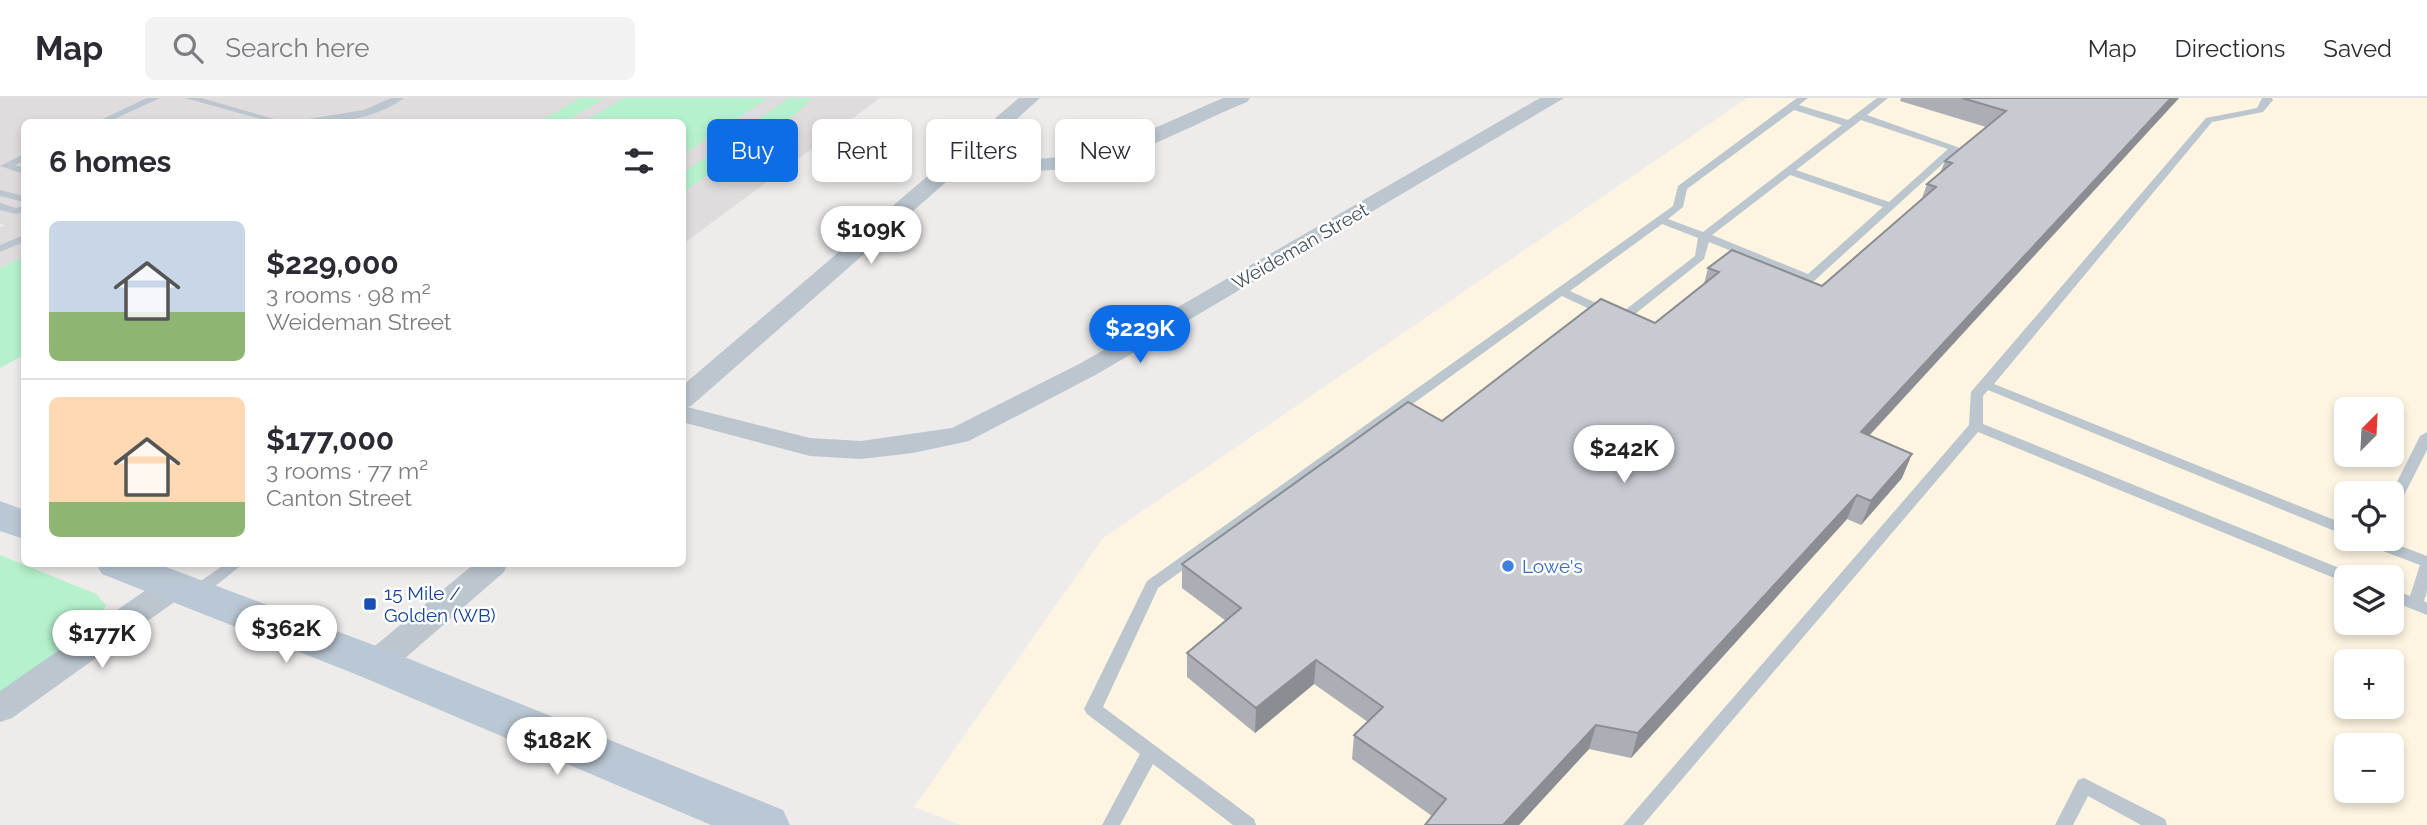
<!DOCTYPE html>
<html lang="en">
<head>
<meta charset="utf-8">
<style>
  :root { --surface:#fff; --page:#f2f2f3; --text:#2b2b33; --muted:#7c7c81; --line:#e1e1e2; --accent:#0d6de6 }
  body { margin:0; font-family:Raleway,sans-serif; background:var(--page); color:var(--text); height:100vh; display:flex; flex-direction:column; font-size:26px; white-space:nowrap }
  * { box-sizing:border-box; margin:0 }
  p { font-size:23px; color:var(--muted) }
  .icon { flex:none; width:38px; height:38px; fill:none; stroke:currentColor; stroke-width:2; stroke-linecap:round; stroke-linejoin:round }
  .map { position:relative; flex:1; overflow:hidden }
  .side { position:absolute; left:21px; top:21px; width:665px; height:448px; display:flex; flex-direction:column; background:var(--surface); border-radius:10px; box-shadow:0 4px 10px #0003 }
  .side>* { flex:none }
  .banner { position:absolute; left:707px; top:21px; width:665px; height:63px; display:flex; gap:14px }
  .needle { width:46px; rotate:24deg }
  .buttons { position:absolute; left:2334px; top:299px; display:grid; gap:14px }
  .buttons a { display:grid; place-items:center; width:70px; height:70px; border-radius:10px; background:var(--surface); box-shadow:0 4px 10px #0003; font-size:35px }
  .price { position:absolute; translate:-50% -60px; padding:0 16px; border-radius:24px; background:#fff; color:#222; font-size:23px; line-height:46px; filter:drop-shadow(0 2px 4px #0008) }
  .price::after { content:''; position:absolute; left:50%; top:42px; width:21px; height:16px; margin-left:-10px; background:inherit; clip-path:polygon(0 0,100% 0,50% 100%) }
  .price.current { background:var(--accent); color:#fff }
  ul { padding:0; list-style:none }
  li { display:flex; align-items:center; gap:21px; height:175px; padding:0 28px }
  li+li { border-top:2px solid var(--line) }
  li span { display:grid; place-items:center; flex:none; width:196px; height:140px; border-radius:10px; color:#555 }
  li>.icon { margin-inline-start:auto }
  span .icon { width:84px; height:84px; fill:#fffc; stroke-width:1 }
  li b { font-size:30px }
  h2 { display:flex; justify-content:space-between; align-items:center; height:84px; padding:0 28px; font-size:30px }
  .tag { padding:0 24px; border-radius:10px; background:var(--surface); box-shadow:0 4px 10px #0003; font-size:24px; line-height:63px }
  .tag.current { background:var(--accent); color:#fff }
  header { display:flex; align-items:center; gap:42px; box-sizing:border-box; height:98px; padding:0 35px; background:var(--surface); border-bottom:2px solid var(--line) }
  header strong { font-size:33px }
  nav { display:flex; gap:38px; margin-inline-start:auto; font-size:24px }
  .search { width:490px; height:63px; background:var(--page); display:flex; align-items:center; gap:18px; box-sizing:border-box; padding:0 24px; border-radius:10px; color:var(--muted); font-size:26px }
  .map>svg:first-child { display:block }
</style>
</head>
<body>
<header>
<strong>Map</strong>
<div class="search"><svg class="icon" aria-label="search" viewBox="0 0 24 24"><circle cx="10" cy="10" r="6"/><path d="M15 15l6 6"/></svg>Search here</div>
<nav><a>Map</a><a>Directions</a><a>Saved</a></nav>
</header>
<div class="map">
<svg width="2427" height="727" viewBox="0 0 2427 727">
  <rect width="100%" height="100%" fill="#eeebeb"/>
  <path fill="#fdf4e1" fill-rule="evenodd" d="M1747,0H2427V727H962L914,709L1103,440ZM2347,312H2392V357H2347ZM2347,396H2392V441H2347ZM2347,480H2392V525H2347ZM2347,564H2392V609H2347ZM2347,648H2392V693H2347Z"/>
  <polygon fill="#e0dcdd" points="0,0 880,0 683,146 682,24 24,24 24,158 0,170 0,130 5,127 0,126"/>
  <g fill="#b5f1cc">
    <polygon points="580,0 605,0 564,24 538,24"/>
    <polygon points="624,0 768,0 683,57 682,24 583,24"/>
    <polygon points="789,0 812,0 798,14 683,94 683,75"/>
    <polygon points="24,158 24,257 0,270 0,170"/>
    <polygon points="0,457 96,496 106,507 93,534 0,599"/>
  </g>
  <g fill="none" stroke-linecap="round" stroke-linejoin="round">
    <g fill="#bbc6cf" fill-rule="evenodd">
      <polygon points="147,0 160,0 108,24 96,24"/>
      <polygon points="185,0 201,0 285,24 271,24"/>
      <path d="M391,0H404C378,20 335,27 303,24L308,21L364,12Z"/>
      <path d="M1797,0H1808L1799,7L1848,22L1877,0H1888L1867,17L1960,50L1814,183H1806L1709,144L1704,161L1625,224H1617L1562,198L1158,490L1103,609L1254,721L1256,727H1233L1153,666L1120,727H1102L1140,656L1087,616L1084,611L1147,483L1673,108L1678,88ZM1794,12L1842,27L1703,134L1668,121L1683,109L1687,91ZM1861,22L1948,51L1889,104L1796,72ZM1790,77L1883,109L1808,176L1712,137ZM1662,126L1698,140L1695,158L1620,216L1570,193Z"/>
      <polygon points="2262,0 2272,0 2273,2 2263,14 2212,24 1994,286 2347,427 2347,438 1988,292 1983,298 1983,326 2354,476 2356,480 2347,480 2347,485 2344,484 1978,334 1643,727 1623,727 1969,327 1971,294 2206,20 2257,10"/>
      <polygon points="24,56 24,63 15,67 24,70 24,76 0,68"/>
      <polygon points="0,92 24,98 24,104 0,98"/>
      <polygon points="0,105 16,110 24,108 24,114 16,116 0,112"/>
      <polygon points="24,137 24,144 0,154 0,147"/>
      <polygon points="2427,334 2427,352 2399,407 2392,412 2391,396 2420,338"/>
      <polygon points="2360,441 2382,441 2427,458 2427,493 2424,503 2427,505 2427,517 2392,503 2392,491 2410,498 2420,467 2362,445"/>
      <polygon points="225,466 243,466 200,500 188,500 186,496 188,492"/>
      <polygon points="2084,680 2165,721 2167,727 2141,727 2088,698 2073,727 2055,727 2078,682"/>
    </g>
    <g fill="#bbc6cf" fill-rule="evenodd">
      <path d="M1019,0H1040L975,59L1038,61L1078,57L1125,43L1223,0H1250L1247,4C1210,19 1175,38 1138,52C1081,74 1023,77 962,70L691,308L687,309L810,340L861,343L952,330L1081,265L1540,0H1564L1099,275L969,343L913,355L861,361L810,358L682,324V288Z"/>
      <polygon points="474,466 508,466 504,474 388,575 376,578 364,575 360,566 364,557"/>
      <polygon points="173,478 184,481 189,489 184,497 12,620 0,624 0,593 162,481"/>
    </g>
    <g fill="#bac7d4" fill-rule="evenodd">
      <polygon points="0,403 24,412 24,441 0,433"/>
      <polygon points="96,466 158,466 392,554 783,712 790,727 711,727 360,578 102,476"/>
    </g>
  </g>
  <polygon fill="#abaeb4" points="1901,0 2179,0 1869,338 1902,380 1861,427 1847,421 1631,660 1589,651 1519,727 1425,727 1432,718 1352,661 1354,637 1368,624 1314,586 1255,635 1187,579 1187,555 1226,523 1182,490 1182,466 1442,323 1655,225 1704,186 1708,170 1822,188 1921,103 1927,86 1940,75 1945,63 1986,29 1900,3"/>
  <g fill="#8b8d92">
    <polygon points="2171,0 2179,0 1851,357 1861,334"/>
    <polygon points="1912,356 1902,380 1861,427 1871,403"/>
    <polygon points="1857,397 1847,421 1631,660 1638,635"/>
    <polygon points="1316,562 1314,586 1255,635 1256,610"/>
    <polygon points="1596,627 1589,651 1519,727 1503,727"/>
  </g>
  <polygon fill="#c7cad1" stroke="#8b8d92" stroke-width="2" points="1962,0 2171,0 1861,334 1912,356 1871,403 1857,397 1638,635 1596,627 1503,727 1425,727 1446,701 1354,637 1383,609 1316,562 1256,610 1187,555 1241,510 1182,466 1408,304 1442,323 1601,201 1655,225 1719,174 1708,170 1732,152 1822,188 1936,89 1927,86 1952,65 1945,63 2006,13"/>
  <circle fill="#3f7fe0" stroke="#fff" stroke-width="2.5" cx="1508" cy="468" r="7"/>
  <rect fill="#1a4fb4" stroke="#fff" stroke-width="2.5" x="363" y="499" width="14" height="14" rx="3.5"/>
  <g text-anchor="middle" dominant-baseline="central" stroke-width="5" stroke-linejoin="round" paint-order="stroke">
    <g font-size="19" fill="#434f5a" stroke="#fff">
      <text transform="translate(1300 148) rotate(-30)">Weideman Street</text>
    </g>
    <g font-size="19" fill="#366cbe" stroke="#fff" text-anchor="start">
      <text x="1522" y="468">Lowe's</text>
    </g>
    <g font-size="19" fill="#164399" stroke="#fff" text-anchor="start">
      <text x="384" y="495">15 Mile /<tspan x="384" dy="22">Golden (WB)</tspan></text>
    </g>
  </g>
</svg>
<div class="buttons">
<a><svg class="needle" viewBox="-14 -14 28 28"><path d="M0-13l5 13h-10z" fill="#e53935"/><path d="M0 13l5-13h-10z" fill="#7c7c81"/></svg></a>
<a><svg class="icon" aria-label="locate" viewBox="0 0 24 24"><circle cx="12" cy="12" r="6"/><path d="M12 2v4M12 18v4M2 12h4M18 12h4"/></svg></a>
<a><svg class="icon" aria-label="layers" viewBox="0 0 24 24"><path d="M12 4l9 5-9 5-9-5zM3 14l9 5 9-5"/></svg></a>
<a>+</a>
<a>−</a>
</div>
<b class="price" style="left:871px;top:168px">$109K</b>
<b class="price current" style="left:1140px;top:267px">$229K</b>
<b class="price" style="left:1624px;top:387px">$242K</b>
<b class="price" style="left:286px;top:567px">$362K</b>
<b class="price" style="left:102px;top:572px">$177K</b>
<b class="price" style="left:557px;top:679px">$182K</b>
<div class="banner">
<a class="tag current">Buy</a>
<a class="tag">Rent</a>
<a class="tag">Filters</a>
<a class="tag">New</a>
</div>
<section class="side">
<h2>6 homes<svg class="icon" aria-label="filters" viewBox="0 0 24 24"><path d="M4 7h16M4 17h16"/><circle cx="9" cy="7" r="2"/><circle cx="15" cy="17" r="2"/></svg></h2>
<ul>
<li><span style="background:linear-gradient(#c9d6e8 65%,#8fb573 0)"><svg class="icon" aria-label="home" viewBox="0 0 24 24"><path d="M3 11l9-7 9 7M6 9v11h12V9"/></svg></span><div><b>$229,000</b><p>3 rooms · 98 m²</p><p>Weideman Street</p></div></li>
<li><span style="background:linear-gradient(#ffd9b3 75%,#8fb573 0)"><svg class="icon" aria-label="home" viewBox="0 0 24 24"><path d="M3 11l9-7 9 7M6 9v11h12V9"/></svg></span><div><b>$177,000</b><p>3 rooms · 77 m²</p><p>Canton Street</p></div></li>
</ul>
</section>
</div>
</body>
</html>
